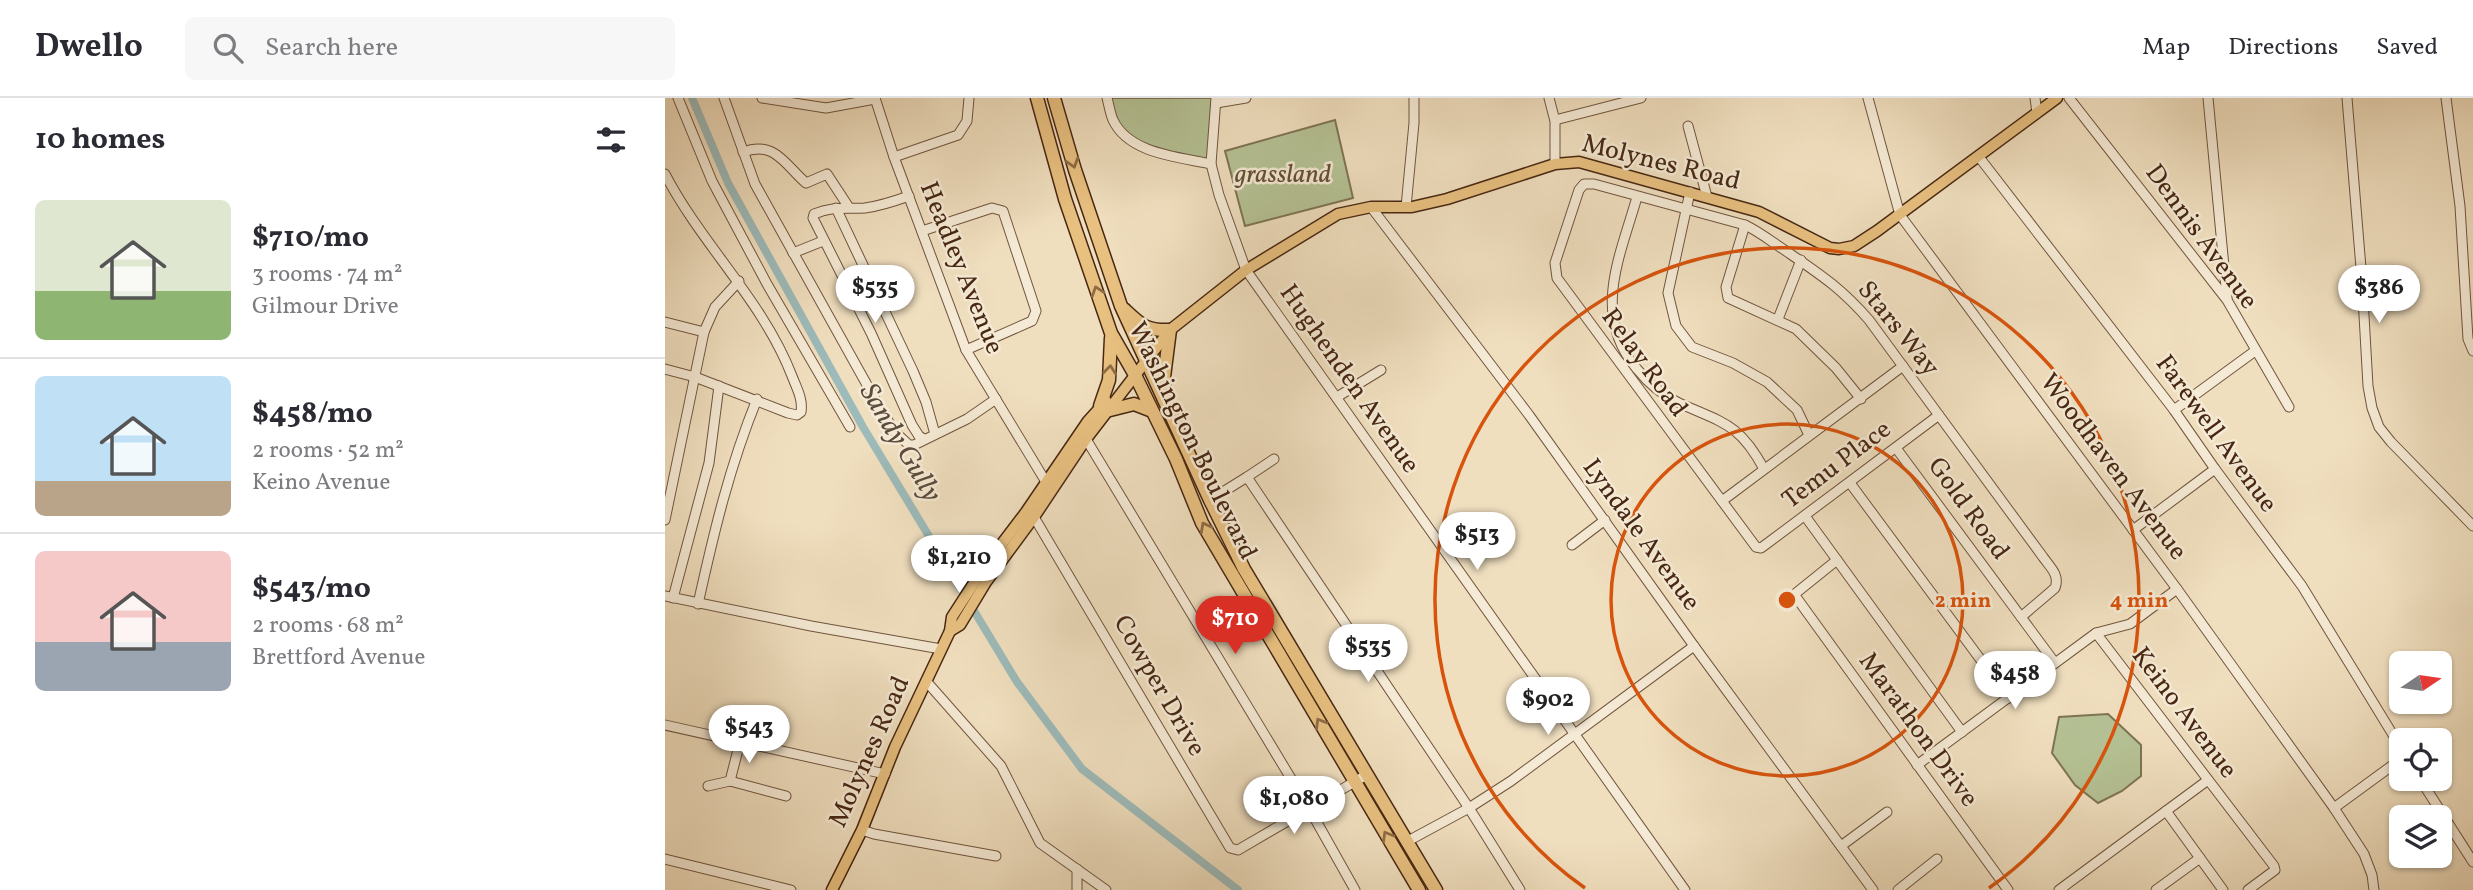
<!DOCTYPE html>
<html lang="en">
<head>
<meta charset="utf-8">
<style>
  :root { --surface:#fff; --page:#f7f7f7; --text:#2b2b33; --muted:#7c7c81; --line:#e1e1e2; --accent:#d93025 }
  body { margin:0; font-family:Vollkorn,serif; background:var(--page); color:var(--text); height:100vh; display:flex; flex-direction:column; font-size:26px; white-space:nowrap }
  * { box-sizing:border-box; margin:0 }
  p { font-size:23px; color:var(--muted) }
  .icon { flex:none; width:38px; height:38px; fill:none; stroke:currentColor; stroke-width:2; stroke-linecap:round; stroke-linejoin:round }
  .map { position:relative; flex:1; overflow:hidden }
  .sheet { display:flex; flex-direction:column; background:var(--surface); width:665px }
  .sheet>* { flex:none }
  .needle { width:46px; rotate:77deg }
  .tools { position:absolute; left:1724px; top:553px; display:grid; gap:14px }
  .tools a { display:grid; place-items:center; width:63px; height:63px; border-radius:10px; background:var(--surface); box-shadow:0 2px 5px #0004; font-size:35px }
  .price { position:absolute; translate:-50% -60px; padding:0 16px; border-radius:24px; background:#fff; color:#222; font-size:23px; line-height:46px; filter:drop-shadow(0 2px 4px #0008) }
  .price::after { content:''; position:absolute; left:50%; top:42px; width:21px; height:16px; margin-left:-10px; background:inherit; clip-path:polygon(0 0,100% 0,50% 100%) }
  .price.selected { background:var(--accent); color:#fff }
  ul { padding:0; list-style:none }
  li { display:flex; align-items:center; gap:21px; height:175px; padding:0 35px }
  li+li { border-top:2px solid var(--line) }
  li span { display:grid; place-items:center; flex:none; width:196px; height:140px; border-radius:10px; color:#555 }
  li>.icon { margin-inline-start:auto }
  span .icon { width:84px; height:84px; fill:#fffc; stroke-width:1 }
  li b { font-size:30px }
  h2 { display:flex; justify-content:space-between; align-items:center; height:84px; padding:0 35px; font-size:30px }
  header { display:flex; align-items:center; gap:42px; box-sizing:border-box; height:98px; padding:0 35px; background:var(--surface); border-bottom:2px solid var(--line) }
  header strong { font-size:33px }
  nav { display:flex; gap:38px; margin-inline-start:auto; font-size:24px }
  .search { width:490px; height:63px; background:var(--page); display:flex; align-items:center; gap:18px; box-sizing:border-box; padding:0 24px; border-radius:10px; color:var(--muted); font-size:26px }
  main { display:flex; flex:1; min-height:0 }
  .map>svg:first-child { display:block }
</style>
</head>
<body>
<header>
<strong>Dwello</strong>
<div class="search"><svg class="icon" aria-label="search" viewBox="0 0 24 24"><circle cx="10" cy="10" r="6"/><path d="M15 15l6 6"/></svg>Search here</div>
<nav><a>Map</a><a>Directions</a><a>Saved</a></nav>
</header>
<main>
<section class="sheet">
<h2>10 homes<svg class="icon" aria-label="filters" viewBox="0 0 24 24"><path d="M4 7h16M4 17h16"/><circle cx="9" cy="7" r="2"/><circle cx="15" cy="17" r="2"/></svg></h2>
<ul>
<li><span style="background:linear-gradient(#dfe7d0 65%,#8fb573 0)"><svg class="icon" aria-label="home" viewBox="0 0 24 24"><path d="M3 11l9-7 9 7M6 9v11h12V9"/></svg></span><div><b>$710/mo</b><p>3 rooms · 74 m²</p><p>Gilmour Drive</p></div></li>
<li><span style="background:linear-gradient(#bfe0f5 75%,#b9a48a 0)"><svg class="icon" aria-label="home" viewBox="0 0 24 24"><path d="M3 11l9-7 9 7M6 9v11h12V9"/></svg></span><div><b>$458/mo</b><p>2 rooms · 52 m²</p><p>Keino Avenue</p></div></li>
<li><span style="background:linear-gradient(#f6c9c9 65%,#9aa5b1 0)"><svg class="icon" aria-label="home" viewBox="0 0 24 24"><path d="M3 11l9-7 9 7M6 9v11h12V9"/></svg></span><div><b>$543/mo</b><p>2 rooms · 68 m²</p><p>Brettford Avenue</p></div></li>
</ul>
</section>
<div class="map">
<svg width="1808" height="792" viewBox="0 0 1808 792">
  <rect width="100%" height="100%" fill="#f0dfbf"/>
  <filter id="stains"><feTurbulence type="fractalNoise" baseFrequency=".00286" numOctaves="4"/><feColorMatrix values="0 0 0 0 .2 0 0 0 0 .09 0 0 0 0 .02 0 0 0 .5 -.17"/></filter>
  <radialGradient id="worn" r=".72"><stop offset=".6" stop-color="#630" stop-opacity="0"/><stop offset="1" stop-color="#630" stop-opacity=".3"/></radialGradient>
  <g fill="#b5c295" stroke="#7e7454" stroke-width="2">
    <polygon points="442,0 551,0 546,66 481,51 459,36"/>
    <polygon points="670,22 688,100 580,128 560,53"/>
    <polygon points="1443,616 1476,647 1476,678 1457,693 1433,705 1410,687 1387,655 1394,619"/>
  </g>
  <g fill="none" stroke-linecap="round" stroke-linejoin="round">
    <polyline stroke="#9dbbba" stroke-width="8" points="27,0 63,85 198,329 352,584 417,671 573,792"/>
    <defs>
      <g id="minor">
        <polyline points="13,0 47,83 102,186 185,329"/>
        <polyline points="59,0 90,86 216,312 230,334 244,347 249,347 302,321 331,301"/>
        <polyline points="97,0 161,10 210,1"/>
        <polyline points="210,0 229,59 301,252 381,384"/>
        <path d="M442,0C444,7 445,15 448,22C464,56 514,59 546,66"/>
        <polyline points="551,0 546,66 554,97 581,172 1020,792"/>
        <polyline points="884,0 890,23 890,66"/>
        <polyline points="1203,0 1235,117 1512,491 1669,710 1699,756 1707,777 1709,792"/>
        <polyline points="1370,0 1372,15"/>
        <polyline points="1404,0 1562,202 1624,309"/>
        <polyline points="1543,0 1562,200"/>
        <polyline points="1682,0 1697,182 1703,288 1707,310 1714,329 1726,344 1808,428"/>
        <polyline points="1781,0 1795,108 1803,241 1808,253"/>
        <polyline points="551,5 581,0"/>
        <polyline points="890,22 976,0"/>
        <polyline points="1023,28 1042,99"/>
        <path d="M78,54C110,42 120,67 141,85L162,76L183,108"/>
        <polyline points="229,59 293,37 302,23 304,0"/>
        <polyline points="1314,59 1509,312 1550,371 1637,488 1736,650"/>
        <path d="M0,76C37,147 98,203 127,278C132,291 138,301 136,314L132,317L123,315L30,279L0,271"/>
        <polyline points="1025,94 1003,195 1011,228 1027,249 1068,265 1102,284 1132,312 1144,337"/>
        <path d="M244,98C230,103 215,108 200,110C180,111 168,108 149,116L148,120L206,235L247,327L254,338L259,341"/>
        <path d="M972,99C955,159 926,217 972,271C984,286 997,297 1014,305C1058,325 1074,325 1099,371"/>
        <polyline points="706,109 864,317 1029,548 1208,792"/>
        <polyline points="741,109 749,25 749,0"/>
        <polyline points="171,110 248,273 261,304 270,336"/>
        <polyline points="1080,127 1061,189 1063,200 1131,231 1171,270 1196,301"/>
        <polyline points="257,133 327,110 338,113 371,213 367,223 301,252"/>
        <polyline points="128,155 158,143"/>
        <polyline points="1113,221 1136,162"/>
        <polyline points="0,224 39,234 50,209 74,183"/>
        <polyline points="672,299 716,272"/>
        <polyline points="1509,312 1590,253"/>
        <path d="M1274,317L1096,450L1091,449L892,180L890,165L914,92L919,86H929L1080,127C1095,134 1107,144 1121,153C1156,177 1176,190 1204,222L1378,459C1385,469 1395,477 1390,490L1356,519"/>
        <polyline points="421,341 645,712 690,792"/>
        <polyline points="1231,350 1390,565"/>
        <polyline points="582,379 609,361"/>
        <polyline points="1185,385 1344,600"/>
        <polyline points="545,402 582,379 804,710 855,792"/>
        <polyline points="1057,403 1238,268"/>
        <polyline points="1140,418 1297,634"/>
        <polyline points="369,419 565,750 573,752 703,676"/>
        <polyline points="0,422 39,234"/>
        <polyline points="1468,432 1550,371"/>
        <polyline points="907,447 940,422"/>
        <polyline points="1172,462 1131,495 1131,499 1343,792"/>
        <polyline points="0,498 146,528 276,551"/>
        <polyline points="8,500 44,365 54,288"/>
        <path d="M33,506C49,434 64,370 92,301"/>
        <polyline points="1431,535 1609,768 1610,772 1583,792"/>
        <polyline points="261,583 336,668 375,745 441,792"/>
        <polyline points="0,627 220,676"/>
        <polyline points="1252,667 1431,535 1465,526 1512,491"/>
        <polyline points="1755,681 1808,764"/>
        <polyline points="65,683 75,644"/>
        <polyline points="43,688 65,683 121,698"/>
        <polyline points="1669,710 1736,661"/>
        <polyline points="1501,713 1558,792"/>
        <polyline points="197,732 209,736 331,758"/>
        <polyline points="743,743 804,710 846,683 1029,548"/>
        <polyline points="1176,748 1222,714"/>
        <polyline points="0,761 126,792"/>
        <polyline points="412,771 412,792"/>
        <polyline points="1233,792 1272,761"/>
        <polyline points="1394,792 1543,682"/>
        <polyline points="1491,792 1535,760"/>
      </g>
      <g id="major">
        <polyline points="285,533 295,527 321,484 369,419 421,341 505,232 581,172 673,116 706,109 747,109 782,101 890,66 914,64 1094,114 1165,150 1174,151 1189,148 1212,133 1392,0"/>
        <polyline points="167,792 197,732 230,649 285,533 287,519 320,468 361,414 423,323 441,303"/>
      </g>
      <g id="highway">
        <polyline points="372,0 400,101 446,235 470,277 511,361 537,425 754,792"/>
        <polyline points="389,0 410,72 456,208 545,402 579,471 771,792"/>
        <path d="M459,211C476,227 481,233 505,232L499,279L500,300"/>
        <polyline points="435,308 444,282 446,240"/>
        <polyline points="445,312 469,306 487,313"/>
      </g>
    </defs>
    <use href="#minor" stroke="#71553e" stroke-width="11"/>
    <use href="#major" stroke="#472713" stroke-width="13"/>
    <use href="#highway" stroke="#472713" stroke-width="15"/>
    <use href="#minor" stroke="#f5ead5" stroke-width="9"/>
    <use href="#major" stroke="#e8c080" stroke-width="10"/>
    <use href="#highway" stroke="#e8c080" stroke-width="12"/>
  </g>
  <defs><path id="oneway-chevron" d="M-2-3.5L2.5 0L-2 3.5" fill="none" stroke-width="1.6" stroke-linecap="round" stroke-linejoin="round" transform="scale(1.75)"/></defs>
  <g stroke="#8f6c44">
    <use href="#oneway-chevron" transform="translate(408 65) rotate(73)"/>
    <use href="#oneway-chevron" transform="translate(432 193) rotate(-108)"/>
    <use href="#oneway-chevron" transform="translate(445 272) rotate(-84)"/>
    <use href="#oneway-chevron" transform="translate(540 429) rotate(-118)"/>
    <use href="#oneway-chevron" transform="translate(655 625) rotate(-121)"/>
    <use href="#oneway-chevron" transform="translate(722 738) rotate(-120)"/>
  </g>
  <g fill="none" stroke="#d8540d" stroke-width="3.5">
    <circle cx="1122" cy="502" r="176"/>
    <path d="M920 790A352 352 0 1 1 1324 790"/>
  </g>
  <g text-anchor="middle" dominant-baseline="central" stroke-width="5" stroke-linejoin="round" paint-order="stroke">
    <g font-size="26" fill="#472713" stroke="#f5ead5">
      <text transform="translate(996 65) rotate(14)">Molynes Road</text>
      <text transform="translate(1536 139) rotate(54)">Dennis Avenue</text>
      <text transform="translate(296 170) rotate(68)">Headley Avenue</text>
      <text transform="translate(1233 231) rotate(51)">Stars Way</text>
      <text transform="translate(979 265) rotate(54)">Relay Road</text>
      <text transform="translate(684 281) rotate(55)">Hughenden Avenue</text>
      <text transform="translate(1551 336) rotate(54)">Farewell Avenue</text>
      <text transform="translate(527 343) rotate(64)">Washington Boulevard</text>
      <text transform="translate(1172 367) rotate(-37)">Temu Place</text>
      <text transform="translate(1448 369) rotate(53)">Woodhaven Avenue</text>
      <text transform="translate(1303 411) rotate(54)">Gold Road</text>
      <text transform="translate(976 437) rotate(54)">Lyndale Avenue</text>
      <text transform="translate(494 588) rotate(60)">Cowper Drive</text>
      <text transform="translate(1519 615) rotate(53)">Keino Avenue</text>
      <text transform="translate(1253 632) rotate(54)">Marathon Drive</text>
      <text transform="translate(205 654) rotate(-66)">Molynes Road</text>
    </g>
    <g font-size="26" font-style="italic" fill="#624e34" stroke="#f5ead5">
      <text x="618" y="77">grassland</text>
    </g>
    <g font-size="28" font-style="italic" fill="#5c4c3d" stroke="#f5ead5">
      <text transform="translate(235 345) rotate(59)">Sandy Gully</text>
    </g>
  </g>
  <circle cx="1122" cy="502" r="10" fill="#d8540d" stroke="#f5ead5" stroke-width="3.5"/>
  <g font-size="21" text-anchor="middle" font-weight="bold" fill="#d8540d" stroke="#f5ead5" stroke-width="5" stroke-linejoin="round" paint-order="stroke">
    <text x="1298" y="509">2 min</text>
    <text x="1474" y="509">4 min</text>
  </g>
  <rect width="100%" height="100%" filter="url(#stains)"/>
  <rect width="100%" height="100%" fill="url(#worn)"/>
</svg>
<div class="tools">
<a><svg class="needle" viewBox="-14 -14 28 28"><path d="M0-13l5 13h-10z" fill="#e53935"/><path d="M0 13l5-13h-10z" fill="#7c7c81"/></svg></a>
<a><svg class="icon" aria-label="locate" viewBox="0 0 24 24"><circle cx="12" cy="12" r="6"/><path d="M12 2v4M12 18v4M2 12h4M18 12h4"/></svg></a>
<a><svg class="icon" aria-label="layers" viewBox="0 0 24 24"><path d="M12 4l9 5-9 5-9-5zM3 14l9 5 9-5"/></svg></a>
</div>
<b class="price" style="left:210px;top:227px">$535</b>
<b class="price" style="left:1714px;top:227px">$386</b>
<b class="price" style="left:812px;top:474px">$513</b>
<b class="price" style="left:294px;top:497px">$1,210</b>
<b class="price selected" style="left:570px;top:558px">$710</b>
<b class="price" style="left:703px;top:586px">$535</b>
<b class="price" style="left:1350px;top:613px">$458</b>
<b class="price" style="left:883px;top:639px">$902</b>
<b class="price" style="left:84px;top:667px">$543</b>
<b class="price" style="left:629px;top:738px">$1,080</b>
</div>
</main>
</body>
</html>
